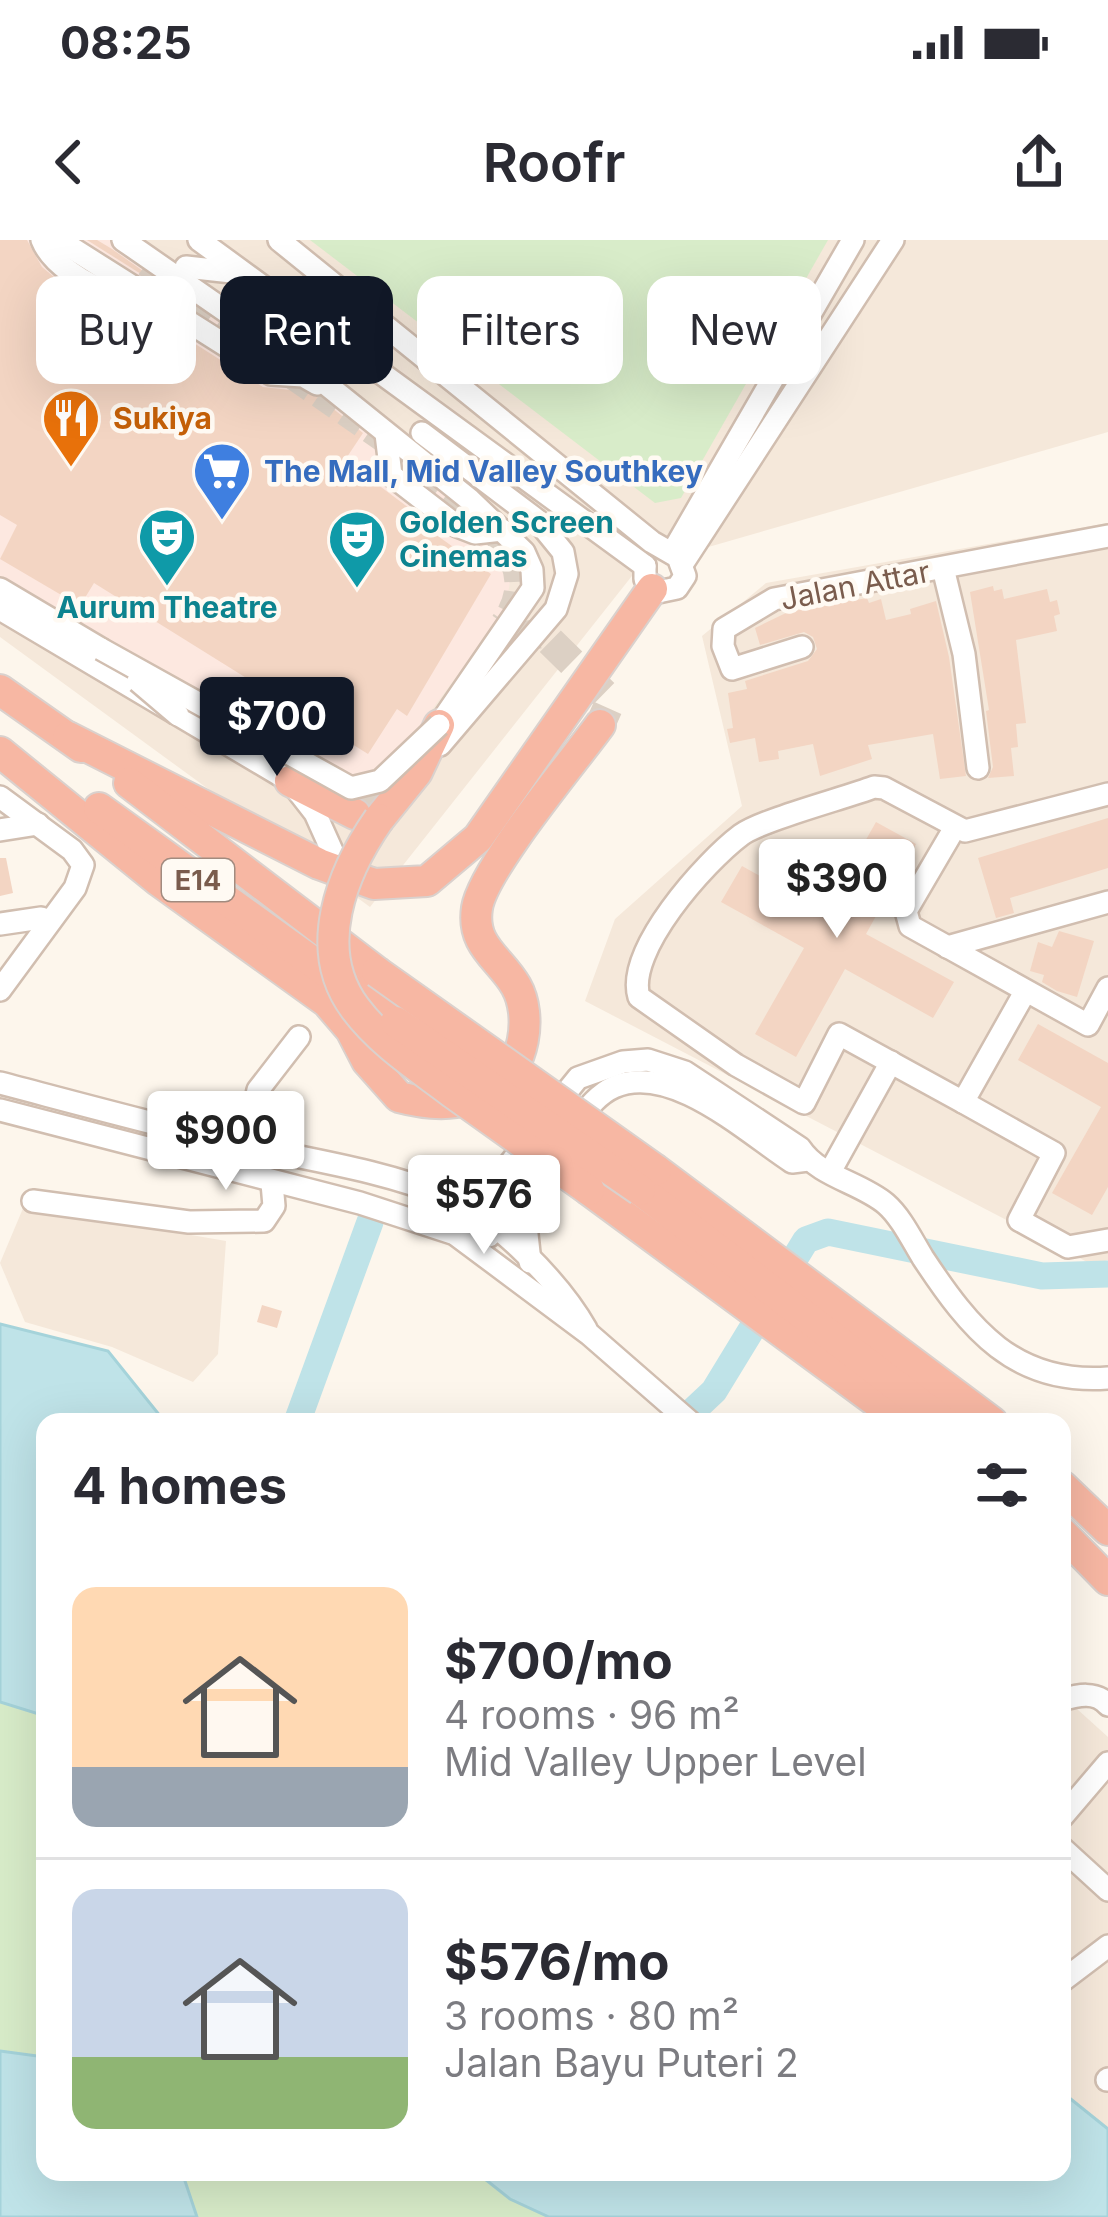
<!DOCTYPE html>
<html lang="en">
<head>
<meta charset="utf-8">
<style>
  :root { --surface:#fff; --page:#f7f7f7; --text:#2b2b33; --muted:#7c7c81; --line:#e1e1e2; --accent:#111827 }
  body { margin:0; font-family:Inter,sans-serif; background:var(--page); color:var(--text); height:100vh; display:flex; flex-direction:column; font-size:45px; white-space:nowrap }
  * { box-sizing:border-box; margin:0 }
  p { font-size:39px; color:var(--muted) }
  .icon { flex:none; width:66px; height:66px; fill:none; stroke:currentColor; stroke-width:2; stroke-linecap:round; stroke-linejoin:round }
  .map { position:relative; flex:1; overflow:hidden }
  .details { position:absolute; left:36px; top:1173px; width:1035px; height:768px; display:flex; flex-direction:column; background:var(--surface); border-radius:24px; box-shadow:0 12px 48px #0002 }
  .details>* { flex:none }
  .hud { position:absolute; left:36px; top:36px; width:1038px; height:108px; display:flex; gap:24px }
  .price { position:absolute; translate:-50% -102px; padding:0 27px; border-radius:12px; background:#fff; color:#222; font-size:39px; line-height:78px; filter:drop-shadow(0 3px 6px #0008) }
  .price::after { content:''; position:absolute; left:50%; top:72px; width:36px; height:27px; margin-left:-18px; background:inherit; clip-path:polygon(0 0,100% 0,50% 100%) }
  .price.current { background:var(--accent); color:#fff }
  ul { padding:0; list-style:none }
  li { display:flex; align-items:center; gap:36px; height:300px; padding:0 36px }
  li+li { border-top:3px solid var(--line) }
  li span { display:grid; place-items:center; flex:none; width:336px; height:240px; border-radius:24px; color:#555 }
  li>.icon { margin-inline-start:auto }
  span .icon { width:144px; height:144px; fill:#fffc; stroke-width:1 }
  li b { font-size:51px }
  h2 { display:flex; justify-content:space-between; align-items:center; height:144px; padding:0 36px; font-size:51px }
  .pill { padding:0 42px; border-radius:24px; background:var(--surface); box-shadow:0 12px 48px #0002; font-size:42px; line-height:108px }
  .pill.current { background:var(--accent); color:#fff }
  .status { display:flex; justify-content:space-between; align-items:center; height:84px; padding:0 60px; background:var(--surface); direction:ltr }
  .status svg { height:33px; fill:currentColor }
  header { display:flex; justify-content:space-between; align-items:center; height:156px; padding:0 36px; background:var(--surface); font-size:54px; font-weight:600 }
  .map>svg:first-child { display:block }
</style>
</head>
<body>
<div class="status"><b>08:25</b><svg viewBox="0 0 49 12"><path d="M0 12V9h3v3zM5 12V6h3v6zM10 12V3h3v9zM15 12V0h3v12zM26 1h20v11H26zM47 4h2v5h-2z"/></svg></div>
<header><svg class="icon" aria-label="back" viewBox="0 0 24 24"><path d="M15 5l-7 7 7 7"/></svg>Roofr<svg class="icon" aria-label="share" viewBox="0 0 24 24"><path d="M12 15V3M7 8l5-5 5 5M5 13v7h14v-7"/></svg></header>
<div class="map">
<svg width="1108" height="1977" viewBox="0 0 1108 1977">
  <rect width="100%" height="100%" fill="#fdf6ec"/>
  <g fill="#f5e8da">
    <polygon points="0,0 1108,0 1108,192 639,327 370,667 0,397"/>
    <polygon points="1108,283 1108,1020 1093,1025 585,761 615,679 742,566 702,396 766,343"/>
    <polygon points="24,966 226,1001 218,1114 193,1142 112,1107 25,1082 0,1023"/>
    <polygon points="1067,1460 1108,1497 1108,1889 1062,1852 1062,1467"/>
  </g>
  <polygon fill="#fde8e0" points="0,0 111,0 274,112 394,207 497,300 512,330 505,371 399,514 378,535 354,542 0,342"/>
  <g fill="#d8ecc9">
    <polygon points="310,0 828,0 681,258 655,263"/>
    <polygon points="0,1462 45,1476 45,1817 0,1811"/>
    <polygon points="182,1932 476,1932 510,1959 549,1977 197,1977"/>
  </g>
  <g fill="#bfe3e8" stroke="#a5d3da" stroke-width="3">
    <polygon points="0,1084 108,1111 165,1182 45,1182 45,1476 0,1462"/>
    <polygon points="0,1811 45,1817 45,1932 182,1932 197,1977 0,1977"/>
    <polygon points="1062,1852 1108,1889 1108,1977 549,1977 510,1959 476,1932 1062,1932"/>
  </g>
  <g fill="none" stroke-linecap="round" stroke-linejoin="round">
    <g stroke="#bfe3e8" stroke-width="27">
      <polyline points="297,1182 370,982"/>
      <polyline points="681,1182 714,1151 806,1000 828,992 1042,1036 1108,1034"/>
    </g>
  </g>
  <g fill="#f3d5c3">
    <polygon points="0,0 27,0 42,27 72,52 108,67 137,67 263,147 299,151 320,158 363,193 345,220 433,286 435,294 491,334 407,476 397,469 368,514 94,343 80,366 0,319 17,285 0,275"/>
    <polygon points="87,0 97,0 112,9 195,68"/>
    <polygon points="993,346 994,351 1002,349 1004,359 1047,349 1050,362 1057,360 1060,374 1054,376 1057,391 1016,400 1026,483 1016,484 1018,507 1011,508 1014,536 988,538 993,527 986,471 989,470 970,352"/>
    <polygon points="867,358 869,363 881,359 886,380 911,374 910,369 936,361 949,417 966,536 940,539 933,494 868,505 872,519 820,536 813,504 778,511 779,519 759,522 755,498 730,503 727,489 733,488 728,453 747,449 745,441 808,421 817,409 813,397 804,392 760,405 755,388 788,372"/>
    <polygon points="1108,578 1108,628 1010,658 1014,673 996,678 978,618"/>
    <polygon points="876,582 916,604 866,694 954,742 933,778 845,729 796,817 755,794 804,708 721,662 742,626 825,672"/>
    <polygon points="0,618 6,618 13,653 0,656"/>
    <polygon points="1059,691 1094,701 1077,757 1057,751 1042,742 1044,735 1030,731 1038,702 1052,707"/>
    <polygon points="1038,784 1108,823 1108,947 1092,975 1052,953 1101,867 1018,820"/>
    <polygon points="262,1065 282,1071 277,1088 257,1082"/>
  </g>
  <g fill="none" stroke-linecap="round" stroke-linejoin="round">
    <g stroke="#dcd0c4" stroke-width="21" stroke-dasharray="21 10" stroke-linecap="butt">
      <polyline points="145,26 253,112 390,207"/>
      <path d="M423,235C465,271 548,318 501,382"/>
      <path d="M334,546L356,559C374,555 380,548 391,533"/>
    </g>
    <polyline stroke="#dcd0c4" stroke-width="30" stroke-dasharray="30 15" stroke-linecap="butt" points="513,407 526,396 542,393 605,455 608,467 600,485"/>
    <defs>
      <g id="minor">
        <path d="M42,0C51,23 86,46 111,52C121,55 131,51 141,52"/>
        <polyline points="59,0 271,134 303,136 317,144"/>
        <polyline points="123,0 296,120 470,260 524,312 532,330 533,348 439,485"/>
        <polyline points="199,0 645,326"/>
        <polyline points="279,0 652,302 678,317 685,336 677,348 658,352 645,339 645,326"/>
        <polyline points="186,27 241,33"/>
        <polyline points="422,193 537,280 563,312 567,334 556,369 440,505"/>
        <polyline points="386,194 391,235 457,286 475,293 502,290"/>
        <polyline points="672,313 853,0"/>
        <polyline points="683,323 893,0"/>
        <polyline points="943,328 964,414 978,528"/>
        <polyline points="0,349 101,409"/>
        <polyline points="0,369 290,541 315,573 342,633"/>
        <polyline points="802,407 732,429 723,406 724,389 774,359 1108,296"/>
        <polyline points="0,557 72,610 83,625 75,648 0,750"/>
        <polyline points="954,589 906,671 910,686 1088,785 1108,748"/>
        <polyline points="0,590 38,584"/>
        <polyline points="0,684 41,678 50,681"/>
        <polyline points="947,707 1108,662"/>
        <polyline points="1025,752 963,862 1054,913 1019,980 1068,1007 1108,1000"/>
        <path d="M0,843C80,864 161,886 242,905C310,920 382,930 447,957C497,978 560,1043 586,1089"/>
        <path d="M963,862L839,794L804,863L736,825L639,757C625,711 705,622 741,595C761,580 845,558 874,547L884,548L965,591L1108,554"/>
        <polyline points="0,870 360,963 455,994 589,1094 690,1182"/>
        <path d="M552,870L578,838L623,822L648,820L685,832L800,908C819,937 860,942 886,964C901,977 912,1000 923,1018C970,1089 1014,1145 1108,1138"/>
        <path d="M573,887C585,872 596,855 614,847C671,822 746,892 792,922L808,920"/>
        <polyline points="246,906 258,850 299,797"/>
        <polyline points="830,932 891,822"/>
        <polyline points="33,961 189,982 264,981 274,966 272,943"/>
        <polyline points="455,994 533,894"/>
        <polyline points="489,996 554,911"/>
        <polyline points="530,1022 525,976 532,946"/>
        <path d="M1062,1460C1078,1455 1096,1451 1108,1465"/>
        <polyline points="1062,1577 1108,1523"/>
        <polyline points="1062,1608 1108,1650"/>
        <polyline points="1062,1741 1108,1706"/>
        <polyline points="1107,1840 1108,1839"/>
      </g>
      <g id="highway">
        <polyline points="0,450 81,507"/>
        <polyline points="68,497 319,624 374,644 427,641 478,598 652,349"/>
        <path d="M0,512L159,641L327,762L351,790L367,821L399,857C433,866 466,867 495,847C524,828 533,776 516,746C500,718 471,706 477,668C483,629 573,522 600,485"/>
        <polyline points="290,541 355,574"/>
        <polyline points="129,543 377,732"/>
        <polyline points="99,568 396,782"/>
        <polyline points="379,579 417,532 439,485"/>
        <polyline points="656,930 992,1182"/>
        <polyline points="589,950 904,1182"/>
        <polyline points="640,950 944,1182"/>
        <polyline points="1062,1246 1108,1290"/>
        <polyline points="1062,1293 1108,1340"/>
      </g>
    </defs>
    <use href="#minor" stroke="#d1beb0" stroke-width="26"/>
    <use href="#highway" stroke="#dad1cd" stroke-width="34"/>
    <use href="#minor" stroke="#fff" stroke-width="21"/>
    <use href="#highway" stroke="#f7b7a3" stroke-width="30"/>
    <defs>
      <g id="minor-bridge">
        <polyline points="101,409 351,548 380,541 439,485"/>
        <polyline points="138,441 178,475"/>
      </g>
      <g id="highway-bridge">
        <path d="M379,579C342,632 311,709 355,768C381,803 419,827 453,853C498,885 544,918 589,950"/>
        <polyline points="377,732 656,930"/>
        <polyline points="396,782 640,950"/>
      </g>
    </defs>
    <use href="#minor-bridge" stroke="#d1beb0" stroke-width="26" stroke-linecap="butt"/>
    <use href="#highway-bridge" stroke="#dad1cd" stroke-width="34" stroke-linecap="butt"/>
    <use href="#minor-bridge" stroke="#fff" stroke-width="21"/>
    <use href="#highway-bridge" stroke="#f7b7a3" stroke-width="30"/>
  </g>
  <defs>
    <symbol id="restaurant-pin" viewBox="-11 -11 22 30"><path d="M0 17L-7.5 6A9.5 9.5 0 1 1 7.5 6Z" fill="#e8710a" stroke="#fffaf3"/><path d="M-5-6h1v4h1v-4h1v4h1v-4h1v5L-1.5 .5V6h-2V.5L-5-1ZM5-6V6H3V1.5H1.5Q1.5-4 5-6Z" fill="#fff"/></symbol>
    <symbol id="supermarket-pin" viewBox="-11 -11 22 30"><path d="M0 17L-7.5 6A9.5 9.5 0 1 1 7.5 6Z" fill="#3f7fe0" stroke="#fffaf3"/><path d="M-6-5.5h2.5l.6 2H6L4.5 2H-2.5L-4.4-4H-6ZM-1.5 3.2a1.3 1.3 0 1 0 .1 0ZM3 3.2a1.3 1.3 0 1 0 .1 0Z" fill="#fff"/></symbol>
    <symbol id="theatre-pin" viewBox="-11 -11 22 30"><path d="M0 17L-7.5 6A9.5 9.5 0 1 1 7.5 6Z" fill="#0f9aa8" stroke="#fffaf3"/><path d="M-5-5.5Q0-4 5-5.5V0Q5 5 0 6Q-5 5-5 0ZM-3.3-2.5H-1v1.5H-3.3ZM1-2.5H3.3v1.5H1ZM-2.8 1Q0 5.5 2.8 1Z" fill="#fff"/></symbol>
  </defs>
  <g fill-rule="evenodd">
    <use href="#restaurant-pin" x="38" y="145" width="66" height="90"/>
    <use href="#supermarket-pin" x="189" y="198" width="66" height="90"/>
    <use href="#theatre-pin" x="134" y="264" width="66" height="90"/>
    <use href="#theatre-pin" x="324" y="266" width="66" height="90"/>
  </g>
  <g text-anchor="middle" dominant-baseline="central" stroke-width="9" stroke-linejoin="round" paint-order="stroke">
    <rect fill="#fffaf3" stroke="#a28b7f" stroke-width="3" x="162" y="619" width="72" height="42" rx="9"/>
    <g font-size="27" font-weight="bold" fill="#7a5c4d">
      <text x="198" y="640">E14</text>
    </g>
    <g font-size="30" font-weight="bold" fill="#c56008" stroke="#fffaf3" text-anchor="start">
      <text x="113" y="178">Sukiya</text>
    </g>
    <g font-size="30" font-weight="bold" fill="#366cbe" stroke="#fffaf3" text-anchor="start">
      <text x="264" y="231">The Mall, Mid Valley Southkey</text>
    </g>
    <g font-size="30" font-weight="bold" fill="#0d838f" stroke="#fffaf3" text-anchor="start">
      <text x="399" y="282">Golden Screen<tspan x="399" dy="34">Cinemas</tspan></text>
      <text x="167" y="367" text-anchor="middle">Aurum Theatre</text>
    </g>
    <g font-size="30" fill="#7a5c4d" stroke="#fffaf3">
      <text transform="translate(855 345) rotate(-11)">Jalan Attar</text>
    </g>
  </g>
</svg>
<b class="price current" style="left:277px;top:539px">$700</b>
<b class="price" style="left:837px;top:701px">$390</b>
<b class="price" style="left:226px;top:953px">$900</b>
<b class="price" style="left:484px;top:1017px">$576</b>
<div class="hud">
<a class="pill">Buy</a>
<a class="pill current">Rent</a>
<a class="pill">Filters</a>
<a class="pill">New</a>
</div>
<section class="details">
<h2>4 homes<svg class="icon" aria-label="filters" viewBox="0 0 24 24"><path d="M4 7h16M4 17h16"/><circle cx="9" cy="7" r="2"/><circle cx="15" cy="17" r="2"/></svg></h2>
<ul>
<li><span style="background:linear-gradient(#ffd9b3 75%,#9aa5b1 0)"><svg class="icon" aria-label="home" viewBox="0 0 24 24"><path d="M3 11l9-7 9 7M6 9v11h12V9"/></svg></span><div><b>$700/mo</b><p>4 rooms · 96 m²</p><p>Mid Valley Upper Level</p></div></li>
<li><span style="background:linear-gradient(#c9d6e8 70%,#8fb573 0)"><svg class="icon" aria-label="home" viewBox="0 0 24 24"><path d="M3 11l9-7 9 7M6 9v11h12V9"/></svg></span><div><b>$576/mo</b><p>3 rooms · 80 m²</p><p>Jalan Bayu Puteri 2</p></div></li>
</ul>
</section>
</div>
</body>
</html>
